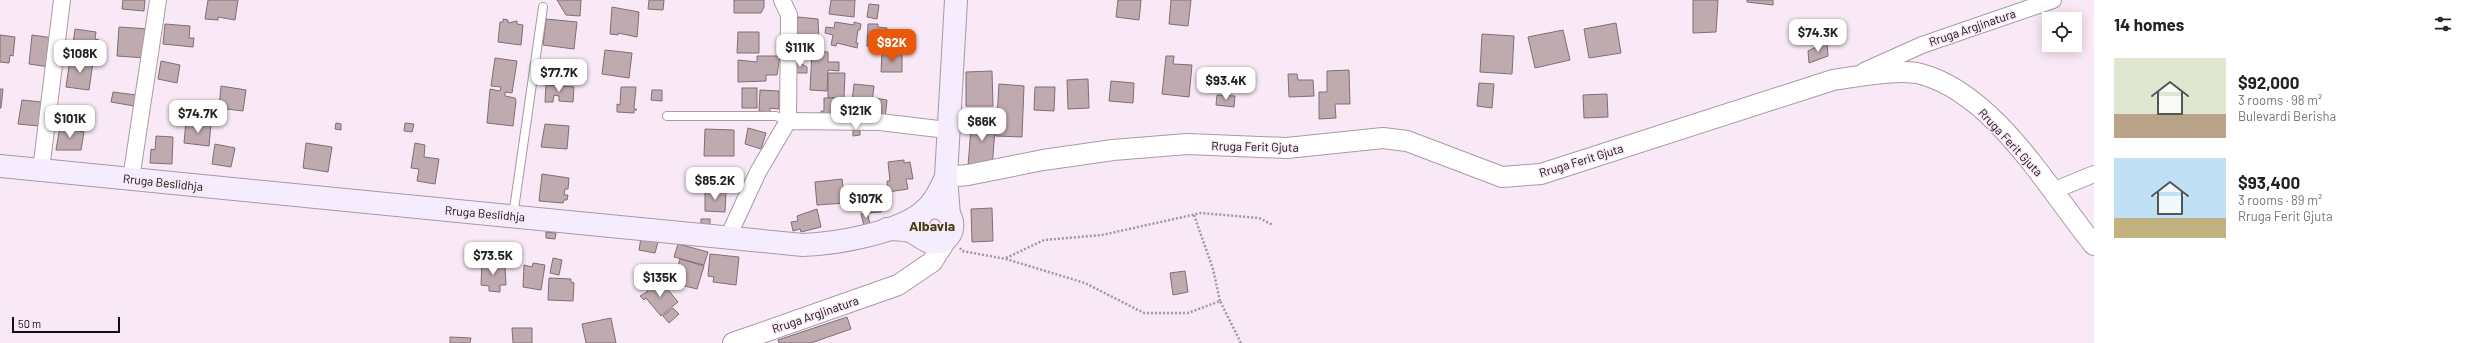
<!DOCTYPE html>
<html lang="en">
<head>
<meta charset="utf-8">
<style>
  :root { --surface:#fff; --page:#f6f6f6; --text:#222; --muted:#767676; --accent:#ea580c }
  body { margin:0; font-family:Barlow,sans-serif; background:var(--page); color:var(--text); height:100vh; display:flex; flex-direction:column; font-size:15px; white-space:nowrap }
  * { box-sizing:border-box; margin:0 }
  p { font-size:13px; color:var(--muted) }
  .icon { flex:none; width:22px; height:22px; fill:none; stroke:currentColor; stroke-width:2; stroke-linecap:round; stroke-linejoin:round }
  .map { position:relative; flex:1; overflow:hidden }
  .details { display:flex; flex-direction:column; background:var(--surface); width:380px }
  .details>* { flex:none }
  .tools { position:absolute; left:2042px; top:12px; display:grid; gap:8px }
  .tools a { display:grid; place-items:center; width:40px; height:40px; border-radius:0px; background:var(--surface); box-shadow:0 2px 10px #0003; font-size:20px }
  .scale { position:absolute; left:12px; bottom:10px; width:108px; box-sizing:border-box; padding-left:4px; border:2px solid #140e13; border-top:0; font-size:11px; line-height:14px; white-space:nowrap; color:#140e13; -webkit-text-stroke:3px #f9e8f5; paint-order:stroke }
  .price { position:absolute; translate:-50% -34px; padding:0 9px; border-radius:8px; background:#fff; color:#222; font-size:13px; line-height:26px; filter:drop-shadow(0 1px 2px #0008) }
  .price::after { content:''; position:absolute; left:50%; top:24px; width:12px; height:9px; margin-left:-6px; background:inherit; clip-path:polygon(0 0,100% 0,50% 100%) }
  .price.active { background:var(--accent); color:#fff }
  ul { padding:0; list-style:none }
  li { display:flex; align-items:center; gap:12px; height:100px; padding:0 20px }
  li span { display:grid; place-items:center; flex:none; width:112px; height:80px; border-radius:0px; color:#555 }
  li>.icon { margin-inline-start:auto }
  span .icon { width:48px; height:48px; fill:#fffc; stroke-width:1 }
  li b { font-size:17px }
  h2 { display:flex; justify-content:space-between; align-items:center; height:48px; padding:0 20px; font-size:17px }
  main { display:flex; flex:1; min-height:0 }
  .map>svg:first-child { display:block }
</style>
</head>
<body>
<main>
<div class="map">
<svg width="2094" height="343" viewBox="0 0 2094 343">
  <rect width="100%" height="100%" fill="#f9e8f5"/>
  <g fill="#bfaab0" stroke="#816e74">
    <polygon points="123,0 145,0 144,11 122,9"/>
    <polygon points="208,0 238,0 235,20 218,17 218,20 205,19"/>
    <polygon points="557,0 581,0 580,16 566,15"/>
    <polygon points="649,0 664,0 663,10 648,9"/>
    <polygon points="734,0 764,0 764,7 761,13 734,13"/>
    <polygon points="831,0 855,0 854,17 829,14"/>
    <polygon points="1118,0 1141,0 1139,20 1116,17"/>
    <polygon points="1171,0 1191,0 1188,26 1169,24"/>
    <polygon points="1693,0 1718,0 1716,32 1693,33"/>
    <polygon points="1747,0 1773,0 1773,5 1747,2"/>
    <polygon points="869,4 879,5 877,19 867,17"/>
    <polygon points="612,7 639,12 637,37 618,33 618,35 610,34"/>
    <polygon points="798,17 818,19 819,41 816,41 816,44 808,43 807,46 801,45 801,39 795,38"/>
    <polygon points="503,19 508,20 508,23 517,21 517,24 523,25 521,45 498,42 500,22 503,22"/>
    <polygon points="546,19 577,22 574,49 543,45"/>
    <polygon points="835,22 854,25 854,22 861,24 860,30 858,30 856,43 858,43 857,48 837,43 836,46 831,45 833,35 825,33 826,27 834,28"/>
    <polygon points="1616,23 1621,53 1589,58 1584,29"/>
    <polygon points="165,24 190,26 189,38 194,38 193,47 163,44"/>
    <polygon points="868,24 878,24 878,27 887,28 887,30 891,31 888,47 867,46"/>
    <polygon points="119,27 149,29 146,58 117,56"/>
    <polygon points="75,29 96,32 95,39 99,40 98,45 95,45 93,56 72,52"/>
    <polygon points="1563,30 1570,60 1535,68 1528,37"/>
    <polygon points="738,32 759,32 759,53 737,53"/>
    <polygon points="1482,34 1514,36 1512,74 1480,72"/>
    <polygon points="0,35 15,37 13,56 10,55 9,63 0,62"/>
    <polygon points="32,35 53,38 50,67 29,64"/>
    <polygon points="1827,42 1828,56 1809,63 1808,51"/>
    <polygon points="605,50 632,53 629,78 602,74"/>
    <polygon points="812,51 828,52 828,62 839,62 839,71 828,70 827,91 810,90"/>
    <polygon points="882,53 902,54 902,72 881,72"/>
    <polygon points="757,56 780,56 777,75 766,75 766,81 738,82 738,60 757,62"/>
    <polygon points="1166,56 1174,56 1173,64 1192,65 1189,97 1162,94"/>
    <polygon points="495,58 517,61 512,93 505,92 505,96 515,98 516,101 513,126 487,123 490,89 500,91 501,87 491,86"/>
    <polygon points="70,59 93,62 89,90 66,87"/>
    <polygon points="161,61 180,65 177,83 158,79"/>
    <polygon points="794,63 800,63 807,67 807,73 794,73"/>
    <polygon points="1349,70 1350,104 1335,104 1336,118 1319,119 1319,92 1327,92 1327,71"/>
    <polygon points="992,71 993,106 966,106 966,72"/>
    <polygon points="828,73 845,73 844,98 828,98"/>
    <polygon points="1288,74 1297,74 1298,80 1313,80 1314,96 1289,97"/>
    <polygon points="1088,79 1089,108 1068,109 1067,80"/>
    <polygon points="1111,81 1134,83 1133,103 1109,101"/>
    <polygon points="1479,83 1494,84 1492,108 1477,106"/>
    <polygon points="854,84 874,86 871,111 851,109"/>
    <polygon points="999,84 1024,86 1022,137 996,136"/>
    <polygon points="546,85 574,87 573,102 559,101 559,96 554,95 553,102 545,102"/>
    <polygon points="221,86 246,90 243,111 219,108"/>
    <polygon points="621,87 636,87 634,108 637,110 634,110 634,113 617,112 617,104 620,105"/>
    <polygon points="1035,87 1055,87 1054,111 1034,110"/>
    <rect x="742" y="88" width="15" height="20"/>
    <polygon points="0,89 3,89 1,108 0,108"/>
    <polygon points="652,90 662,90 662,101 651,100"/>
    <polygon points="760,90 779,91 779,109 770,108 770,112 759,111"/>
    <polygon points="113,92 136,95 134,106 111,102"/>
    <polygon points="1607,94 1608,117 1584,118 1583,95"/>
    <polygon points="1217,95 1235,96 1234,107 1216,105"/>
    <polygon points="824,98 843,98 842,117 821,116 821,111 824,111"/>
    <polygon points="874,98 887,100 885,119 871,117"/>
    <polygon points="22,100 42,102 39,126 18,124"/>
    <polygon points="189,107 197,108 196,116 188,115"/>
    <polygon points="972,116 996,117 992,168 968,166"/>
    <polygon points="186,121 211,124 209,146 184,143"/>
    <polygon points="336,123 341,124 341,130 335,129"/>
    <polygon points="405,123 414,124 412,132 404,131"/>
    <polygon points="545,124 569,126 567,149 541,147"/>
    <polygon points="60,126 84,132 81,150 56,150"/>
    <polygon points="853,127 860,127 860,135 853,136"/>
    <polygon points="748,128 766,133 761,149 745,144"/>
    <polygon points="705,129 734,130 734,156 704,156"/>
    <polygon points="156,136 173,137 172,164 150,163 151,149 155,150"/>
    <polygon points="306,143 332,147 328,172 303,168"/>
    <polygon points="415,143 425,145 424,157 439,159 435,184 417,181 419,169 411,168"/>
    <polygon points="215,144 235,148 231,167 212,164"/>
    <polygon points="904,160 904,163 910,162 913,179 906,179 908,189 888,192 887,181 890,181 888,162"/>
    <polygon points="542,174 569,178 568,189 565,189 564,195 568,195 567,200 564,200 563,203 539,201"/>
    <polygon points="842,179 845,203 817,205 815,182"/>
    <polygon points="705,191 726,192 725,212 705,211"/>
    <polygon points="883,196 884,207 881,207 881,212 868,213 869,198"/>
    <polygon points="992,208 993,241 972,242 971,209"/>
    <polygon points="817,209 821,227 801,232 800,229 793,231 791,222 798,221 797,216"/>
    <polygon points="867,212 870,224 864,226 861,214"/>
    <rect x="701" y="219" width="9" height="6"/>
    <polygon points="546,232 556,233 555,239 546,238"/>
    <polygon points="641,238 658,242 655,253 639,250"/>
    <polygon points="678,244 708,252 704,265 674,257"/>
    <polygon points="710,254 739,257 736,285 713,282 714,277 708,276"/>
    <polygon points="553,258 562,260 559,275 550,273"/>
    <polygon points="680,259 704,266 697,289 673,283"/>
    <polygon points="482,260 494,261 494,266 505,267 506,285 500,285 500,292 489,291 489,286 481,285"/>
    <polygon points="533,263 545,265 541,290 523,287 524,265 532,267"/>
    <polygon points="1185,271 1188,292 1173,295 1170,273"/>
    <polygon points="549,278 571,279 571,282 574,283 573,301 548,300"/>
    <polygon points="660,280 678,302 661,316 646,298 644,300 640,296 647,292 649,286"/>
    <polygon points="673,308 679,314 669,323 663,316"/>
    <polygon points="847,317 851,329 811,343 779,343 778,340"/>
    <polygon points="611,318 616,343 586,343 582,324"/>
    <polygon points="512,328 532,328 532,343 513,343"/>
    <polygon points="450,337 471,338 470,343 450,343"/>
  </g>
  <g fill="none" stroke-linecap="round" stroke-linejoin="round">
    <defs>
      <g id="service">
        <polyline points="667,116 776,116 788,121"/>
        <polyline points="513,216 543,7"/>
      </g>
      <g id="minor">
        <polyline points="782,0 789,15 788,121"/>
        <polyline points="1864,71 1922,45 2053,0"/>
        <polyline points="41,170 62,0"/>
        <polyline points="131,179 158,0"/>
        <polyline points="2055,190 2094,174"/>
        <polyline points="728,237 758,172 788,121 880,122 947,130"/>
      </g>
      <g id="tertiary">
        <path d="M946,177L968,175L1043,160L1113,150L1187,144L1287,148L1383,138L1407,141L1502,177L1541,174L1833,80C1855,77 1900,68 1921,74C1995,94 2048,189 2094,245"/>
        <polyline points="733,343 898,285 932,262 948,237"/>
      </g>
      <g id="secondary">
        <path d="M0,166L803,245C835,244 898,233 923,212C934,203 940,190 946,177"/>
        <polyline points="949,215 946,177 956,0"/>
        <path d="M887,229C894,229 902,229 909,231C920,234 927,246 940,242C955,238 957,216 942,209C922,201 912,224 922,238"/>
      </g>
    </defs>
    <use href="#service" stroke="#a999a5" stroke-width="10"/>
    <use href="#minor" stroke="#a999a5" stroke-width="18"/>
    <use href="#tertiary" stroke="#a999a5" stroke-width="22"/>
    <use href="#secondary" stroke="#a999a5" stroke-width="24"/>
    <g stroke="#a497a1" stroke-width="2.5" stroke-dasharray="2 2" stroke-linecap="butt">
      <polyline points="1194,215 1213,269 1220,301"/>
      <polyline points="960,248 962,251 1006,259 1085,283 1144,313 1188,313 1220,301 1241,343"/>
      <polyline points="1006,258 1044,240 1102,235 1201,213 1259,218 1273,225"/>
    </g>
    <use href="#service" stroke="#fff" stroke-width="8"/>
    <use href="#minor" stroke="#fff" stroke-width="16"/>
    <use href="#tertiary" stroke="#fff" stroke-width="20"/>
    <use href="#secondary" stroke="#f5ecfd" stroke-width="22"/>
  </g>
  <g text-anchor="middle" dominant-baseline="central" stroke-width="3" stroke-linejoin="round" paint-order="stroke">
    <g font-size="12" fill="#140e13" stroke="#f9e8f5">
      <text transform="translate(1972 27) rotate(-19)">Rruga Argjinatura</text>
      <text transform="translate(2011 142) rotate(47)">Rruga Ferit Gjuta</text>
      <text transform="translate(1255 146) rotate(1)">Rruga Ferit Gjuta</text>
      <text transform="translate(1581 160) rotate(-17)">Rruga Ferit Gjuta</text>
      <text transform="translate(163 182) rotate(6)">Rruga Beslidhja</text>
      <text transform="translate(485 213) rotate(5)">Rruga Beslidhja</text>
      <text transform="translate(815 314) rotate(-19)">Rruga Argjinatura</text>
    </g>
    <g font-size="14" font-weight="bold" fill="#443f16" stroke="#f9e8f5">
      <text x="932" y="225">Albavia</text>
    </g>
  </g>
</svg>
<div class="tools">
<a><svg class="icon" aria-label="locate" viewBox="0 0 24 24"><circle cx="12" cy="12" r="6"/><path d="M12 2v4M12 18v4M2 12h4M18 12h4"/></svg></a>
</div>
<div class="scale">50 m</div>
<b class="price" style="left:1818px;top:53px">$74.3K</b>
<b class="price active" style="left:892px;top:63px">$92K</b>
<b class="price" style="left:800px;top:68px">$111K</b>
<b class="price" style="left:80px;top:74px">$108K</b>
<b class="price" style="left:559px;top:93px">$77.7K</b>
<b class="price" style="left:1226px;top:101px">$93.4K</b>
<b class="price" style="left:856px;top:131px">$121K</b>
<b class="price" style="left:198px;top:134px">$74.7K</b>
<b class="price" style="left:70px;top:139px">$101K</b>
<b class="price" style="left:982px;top:142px">$66K</b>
<b class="price" style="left:715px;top:201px">$85.2K</b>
<b class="price" style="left:866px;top:219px">$107K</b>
<b class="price" style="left:493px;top:276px">$73.5K</b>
<b class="price" style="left:660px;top:298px">$135K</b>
</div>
<section class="details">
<h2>14 homes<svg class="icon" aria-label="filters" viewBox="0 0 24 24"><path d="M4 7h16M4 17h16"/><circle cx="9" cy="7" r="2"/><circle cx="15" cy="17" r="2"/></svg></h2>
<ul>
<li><span style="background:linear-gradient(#dfe7d0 70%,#b9a48a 0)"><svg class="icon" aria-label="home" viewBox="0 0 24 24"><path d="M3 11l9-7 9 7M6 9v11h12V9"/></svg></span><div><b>$92,000</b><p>3 rooms · 98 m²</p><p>Bulevardi Berisha</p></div></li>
<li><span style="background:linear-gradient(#bfe0f5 75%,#c2b280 0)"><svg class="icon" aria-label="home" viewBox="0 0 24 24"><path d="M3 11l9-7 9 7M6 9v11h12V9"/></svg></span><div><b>$93,400</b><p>3 rooms · 89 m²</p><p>Rruga Ferit Gjuta</p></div></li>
</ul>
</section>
</main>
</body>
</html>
